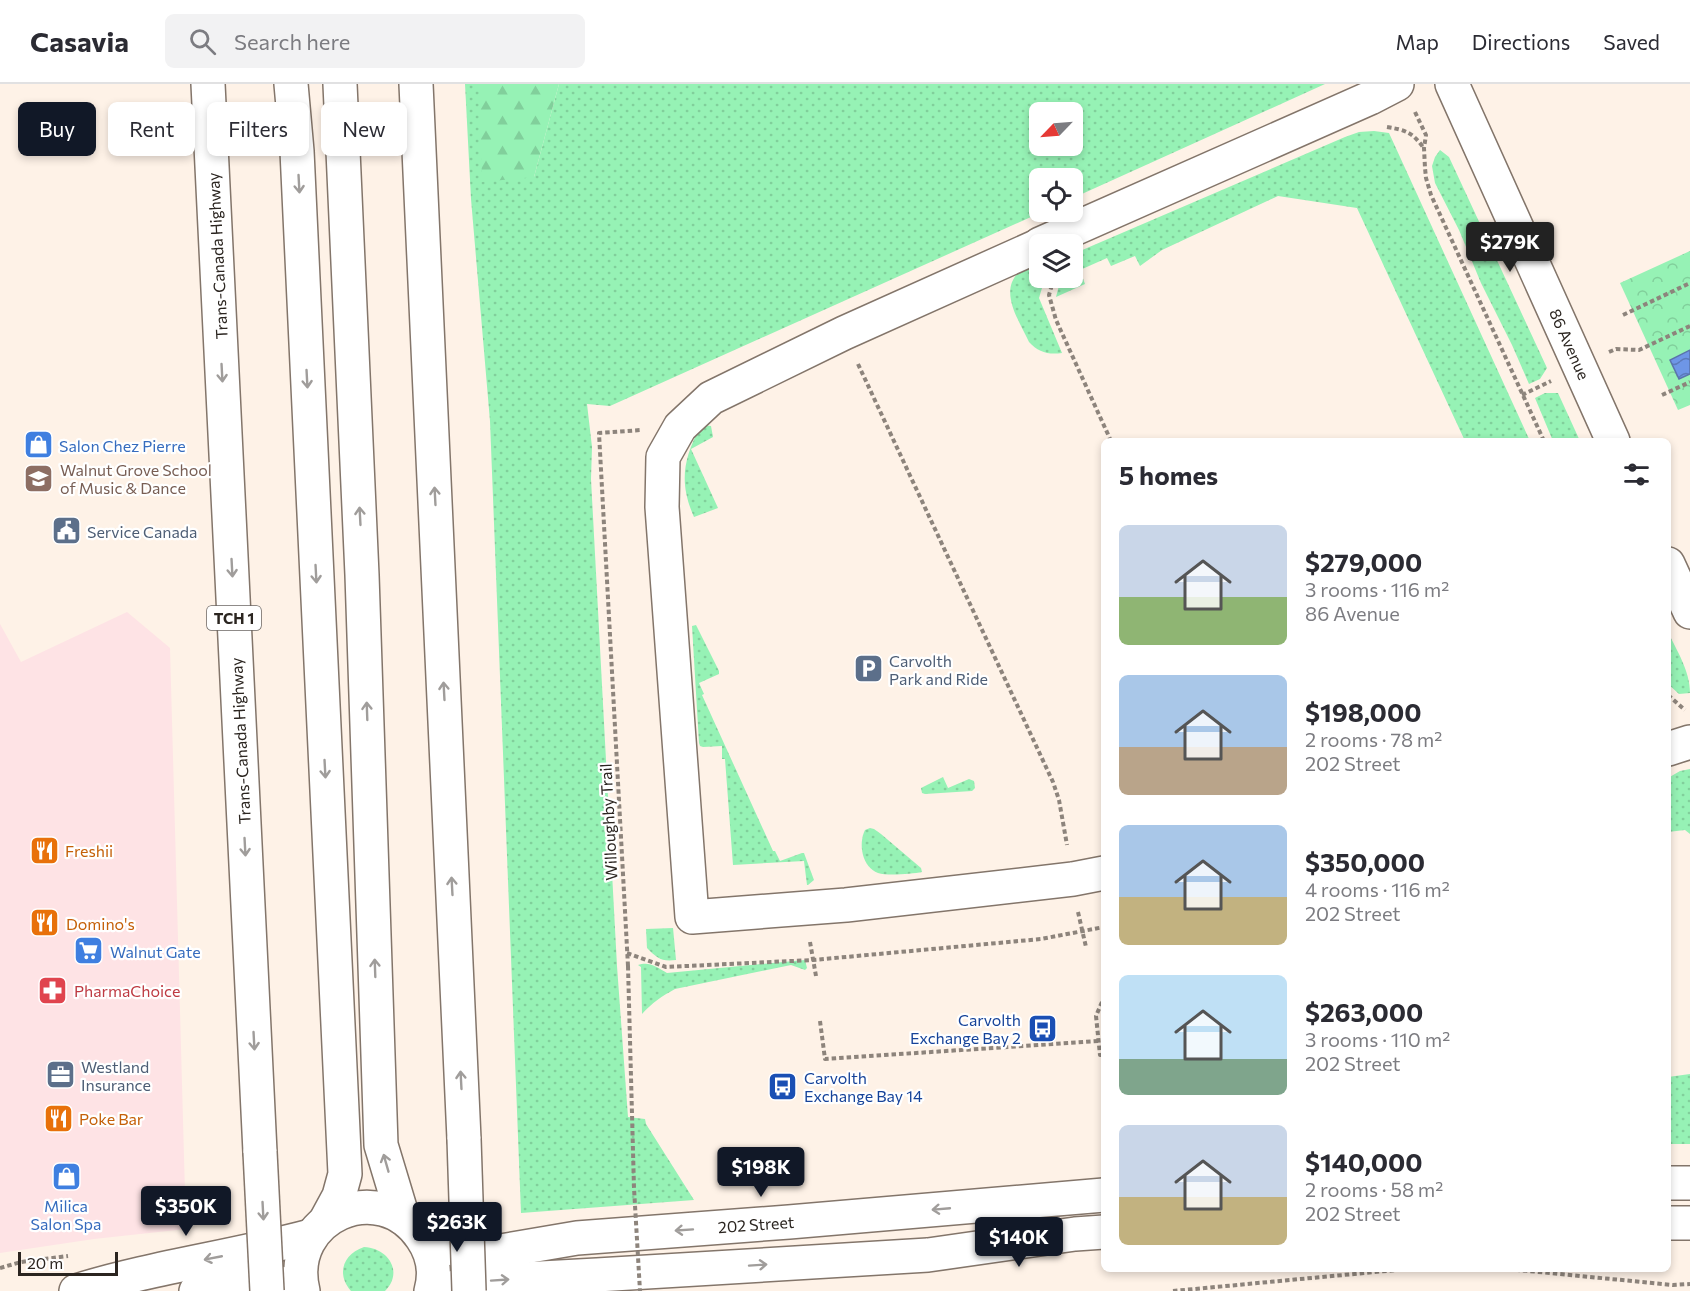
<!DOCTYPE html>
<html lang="en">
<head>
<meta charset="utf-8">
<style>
  :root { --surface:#fff; --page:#f2f2f3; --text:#2b2b33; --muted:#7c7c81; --line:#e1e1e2; --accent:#111827 }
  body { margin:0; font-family:Commissioner,sans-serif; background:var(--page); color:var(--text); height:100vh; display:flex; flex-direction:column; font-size:22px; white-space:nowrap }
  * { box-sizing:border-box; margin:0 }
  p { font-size:20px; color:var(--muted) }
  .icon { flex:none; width:33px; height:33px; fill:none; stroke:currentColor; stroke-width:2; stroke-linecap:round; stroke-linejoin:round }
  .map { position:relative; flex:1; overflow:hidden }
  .details { position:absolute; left:1101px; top:354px; width:570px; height:834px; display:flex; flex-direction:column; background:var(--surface); border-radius:9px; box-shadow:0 3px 9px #0003 }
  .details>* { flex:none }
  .guide { position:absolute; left:18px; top:18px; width:570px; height:54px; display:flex; gap:12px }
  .needle { width:39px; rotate:245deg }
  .tools { position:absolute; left:1029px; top:18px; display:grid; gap:12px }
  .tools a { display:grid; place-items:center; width:54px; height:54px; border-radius:9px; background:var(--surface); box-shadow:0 3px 9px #0003; font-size:30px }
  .scale { position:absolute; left:18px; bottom:15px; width:100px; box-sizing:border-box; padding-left:6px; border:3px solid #2b2520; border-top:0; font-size:16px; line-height:21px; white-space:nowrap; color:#2b2520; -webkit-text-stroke:4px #fff; paint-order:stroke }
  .price { position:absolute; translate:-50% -51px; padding:0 14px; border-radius:6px; background:var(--accent); color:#fff; font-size:20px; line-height:39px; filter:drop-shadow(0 2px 3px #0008) }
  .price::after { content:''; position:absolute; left:50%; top:36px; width:18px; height:14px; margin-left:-9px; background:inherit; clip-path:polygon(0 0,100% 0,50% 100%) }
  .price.on { background:#222; color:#fff }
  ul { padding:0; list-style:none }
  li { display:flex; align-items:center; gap:18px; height:150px; padding:0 18px }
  li span { display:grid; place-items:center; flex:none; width:168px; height:120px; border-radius:9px; color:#555 }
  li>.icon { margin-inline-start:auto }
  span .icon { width:72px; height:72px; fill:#fffc; stroke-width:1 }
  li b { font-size:26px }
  h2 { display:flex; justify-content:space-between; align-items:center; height:72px; padding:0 18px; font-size:26px }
  .tag { padding:0 21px; border-radius:9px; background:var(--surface); box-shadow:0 3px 9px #0003; font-size:21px; line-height:54px }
  .tag.on { background:var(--accent); color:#fff }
  header { display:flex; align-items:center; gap:36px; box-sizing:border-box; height:84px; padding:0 30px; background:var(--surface); border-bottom:2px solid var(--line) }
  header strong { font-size:28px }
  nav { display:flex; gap:33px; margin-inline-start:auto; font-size:21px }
  .search { width:420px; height:54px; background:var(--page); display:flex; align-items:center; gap:15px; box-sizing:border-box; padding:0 21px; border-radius:9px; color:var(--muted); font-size:22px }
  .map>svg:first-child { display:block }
</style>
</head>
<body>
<header>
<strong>Casavia</strong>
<div class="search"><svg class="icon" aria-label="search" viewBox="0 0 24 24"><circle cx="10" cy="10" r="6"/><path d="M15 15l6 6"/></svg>Search here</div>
<nav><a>Map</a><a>Directions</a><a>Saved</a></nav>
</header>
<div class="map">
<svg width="1690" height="1207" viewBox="0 0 1690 1207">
  <defs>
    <pattern id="grass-dots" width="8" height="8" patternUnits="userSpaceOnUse" patternTransform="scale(1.5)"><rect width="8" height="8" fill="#96f2b5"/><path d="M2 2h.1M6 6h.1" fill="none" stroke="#81cf9b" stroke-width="1.8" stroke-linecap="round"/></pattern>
    <pattern id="forest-firs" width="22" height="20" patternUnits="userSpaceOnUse" patternTransform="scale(1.5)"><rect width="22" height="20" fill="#96f2b5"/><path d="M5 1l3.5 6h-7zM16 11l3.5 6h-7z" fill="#81cf9b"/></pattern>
    <pattern id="park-crowns" width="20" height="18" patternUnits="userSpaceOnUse" patternTransform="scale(1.5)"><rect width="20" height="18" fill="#96f2b5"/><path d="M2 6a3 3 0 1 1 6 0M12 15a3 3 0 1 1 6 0" fill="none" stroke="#81cf9b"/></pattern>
    <pattern id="water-waves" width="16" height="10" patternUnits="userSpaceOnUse" patternTransform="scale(1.5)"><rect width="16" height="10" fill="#6e96e7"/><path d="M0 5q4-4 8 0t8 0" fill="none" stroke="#5b7abb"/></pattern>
  </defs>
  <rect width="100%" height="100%" fill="#fef2e7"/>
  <polygon fill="#fee3e5" points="127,528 170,564 186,1145 94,1155 0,1169 0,540 21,578"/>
  <g fill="url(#grass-dots)" fill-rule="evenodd">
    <path d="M465,0H479L534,93L559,0H1325L1073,114L1072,94H1040V128H1042L610,322L587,320L592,363L591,395L617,882L628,1033L645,1035L646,1040L694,1116L521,1129L490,337L471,115ZM1040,28H1072V62H1040Z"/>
    <polygon points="1374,47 1389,49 1530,357 1465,357 1357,124 1278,112 1162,166 1140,182 1135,172 1111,182 1107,174 1080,186 1085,200 1056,213 1061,194 1072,194 1073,170 1345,53 1359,48"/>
    <polygon points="1440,66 1449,73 1547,284 1540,295 1529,300 1512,261 1481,199 1459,146 1435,99 1432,82 1435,73"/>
    <path d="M1039,177L1040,194H1045L1039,214L1062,269C1048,271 1038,268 1029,258C1020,238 998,208 1019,188C1024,183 1033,180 1039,177Z"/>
    <polygon points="1545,309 1558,309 1580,357 1553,357 1535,314"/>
    <path d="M703,341L711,342L713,353L691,365L718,424L694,433C679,399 683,376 700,343Z"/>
    <polygon points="696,541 719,587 719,590 699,599 704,610 702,611 773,767 775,767 780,777 802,769 804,769 814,796 808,801 807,801 804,777 733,781 725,675 722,675 722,662 703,663 700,662 699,659 692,542"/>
    <path d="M1668,548C1677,567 1690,587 1690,609L1679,610L1668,600Z"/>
    <polygon points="1690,685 1690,750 1685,746 1668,748 1668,694 1680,687"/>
    <polygon points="943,693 948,704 969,695 974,697 975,704 972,707 925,710 922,709 921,704"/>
    <path d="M870,744L874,745L881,750L921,784L922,788C912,790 887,792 878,789C862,783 858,760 865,746Z"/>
    <path d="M673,844L676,876C661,878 657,874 647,864L646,845Z"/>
    <path d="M805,876L807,884L805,886L791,881L675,905C662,912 652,919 642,930L641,883L638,881C649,877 657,883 667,889Z"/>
    <polygon points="1690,990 1690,1060 1668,1060 1668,993"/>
    <path d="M364,1163C388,1164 404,1188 385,1207H351C336,1190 343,1170 364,1163Z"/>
  </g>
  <polygon fill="url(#forest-firs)" points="479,0 559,0 534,93 482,98"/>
  <polygon fill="url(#park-crowns)" points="1690,167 1690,321 1678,326 1620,199"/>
  <polygon fill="url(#water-waves)" stroke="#5a74ab" stroke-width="1.5" points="1690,266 1690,290 1679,295 1670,276"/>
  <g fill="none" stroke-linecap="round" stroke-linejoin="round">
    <defs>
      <g id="minor">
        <polyline points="1452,0 1613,357"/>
        <polyline points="1040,160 1370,14 1397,0"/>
        <polyline points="1040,161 844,249 711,314 680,343 663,373 662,423 692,833 846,821 1073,795 1104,789"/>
        <polyline points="1668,480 1690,528"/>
        <polyline points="1668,665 1690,658"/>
      </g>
      <g id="major">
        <polyline points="1668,1099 1690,1099"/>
        <polyline points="1668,1139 1690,1139"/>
        <polyline points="415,1143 450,1164 477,1171 577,1154 789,1138 1104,1111"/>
        <path d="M76,1207C153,1183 233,1173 311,1152"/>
        <polyline points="196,1207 245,1195 280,1199 291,1207"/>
        <path d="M303,1207C285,1133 380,1091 422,1154C433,1170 436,1189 431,1207"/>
        <polyline points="444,1207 469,1198 597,1191 928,1171 1075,1150 1104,1148"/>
      </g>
      <g id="highway">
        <polyline points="208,0 260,1068"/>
        <polyline points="291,0 297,67 345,1090 339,1112 326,1136"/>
        <polyline points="340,0 362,491 381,1061 403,1134"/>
        <polyline points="416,0 464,1055"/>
      </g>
    </defs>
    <use href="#minor" stroke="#83756a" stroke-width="36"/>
    <use href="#major" stroke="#83756a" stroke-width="36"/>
    <use href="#highway" stroke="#83756a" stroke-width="36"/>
    <g stroke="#8d847c" stroke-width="4" stroke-dasharray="4.5 3" stroke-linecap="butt">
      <polyline points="1415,28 1426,51 1424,64 1425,84 1426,94 1431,111 1544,357"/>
      <path d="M1387,43C1405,46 1412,48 1423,63"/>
      <polyline points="1054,194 1049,211 1056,236 1111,357"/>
      <polyline points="1623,231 1690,199"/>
      <polyline points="1609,268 1616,265 1639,266 1690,242"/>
      <polyline points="858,280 1053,698 1059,716 1067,761"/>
      <polyline points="1522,311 1551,297"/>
      <polyline points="1662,311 1690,298"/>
      <polyline points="1668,611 1685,626"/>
      <polyline points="1078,828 1086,863"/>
      <polyline points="810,858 816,892"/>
      <polyline points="627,869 666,883 813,876 1041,855 1104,843"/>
      <polyline points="628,882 599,349 641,346"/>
      <polyline points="1102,918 1096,932 1100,971 1104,971"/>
      <polyline points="820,937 825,975 1098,957"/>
      <polyline points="0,1184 21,1178 68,1172"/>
      <polyline points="1508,1185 1673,1201 1690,1200"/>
      <polyline points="1173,1207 1407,1185"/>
    </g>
    <use href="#minor" stroke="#fff" stroke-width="33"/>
    <use href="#major" stroke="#fff" stroke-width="33"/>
    <use href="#highway" stroke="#fff" stroke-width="33"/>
    <defs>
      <g id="highway-bridge">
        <polyline points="464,1055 469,1207"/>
        <polyline points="260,1068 267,1207"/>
      </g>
    </defs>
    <use href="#highway-bridge" stroke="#83756a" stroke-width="36" stroke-linecap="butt"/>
    <polyline stroke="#8d847c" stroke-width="4" stroke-dasharray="4.5 3" stroke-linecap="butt" points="628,882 634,1104 640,1207"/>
    <use href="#highway-bridge" stroke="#fff" stroke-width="33"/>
  </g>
  <defs><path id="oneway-shaft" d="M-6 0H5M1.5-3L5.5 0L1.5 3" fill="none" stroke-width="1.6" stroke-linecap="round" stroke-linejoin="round" transform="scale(1.5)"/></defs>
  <g stroke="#a09d9b">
    <use href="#oneway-shaft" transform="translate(299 100) rotate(87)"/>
    <use href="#oneway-shaft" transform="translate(222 289) rotate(87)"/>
    <use href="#oneway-shaft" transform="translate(307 295) rotate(87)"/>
    <use href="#oneway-shaft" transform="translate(435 412) rotate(-93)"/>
    <use href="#oneway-shaft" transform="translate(360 432) rotate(-93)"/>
    <use href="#oneway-shaft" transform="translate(232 484) rotate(87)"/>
    <use href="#oneway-shaft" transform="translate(316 490) rotate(87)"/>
    <use href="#oneway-shaft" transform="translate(444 607) rotate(-93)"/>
    <use href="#oneway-shaft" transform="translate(367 627) rotate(-92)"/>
    <use href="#oneway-shaft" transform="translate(325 685) rotate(87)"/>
    <use href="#oneway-shaft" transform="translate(245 763) rotate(87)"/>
    <use href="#oneway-shaft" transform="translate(452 802) rotate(-93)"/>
    <use href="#oneway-shaft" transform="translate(375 884) rotate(-92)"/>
    <use href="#oneway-shaft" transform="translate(254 957) rotate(87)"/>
    <use href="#oneway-shaft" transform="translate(461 996) rotate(-93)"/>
    <use href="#oneway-shaft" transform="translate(386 1079) rotate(-106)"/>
    <use href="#oneway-shaft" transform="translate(941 1125) rotate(175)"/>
    <use href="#oneway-shaft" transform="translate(263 1127) rotate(87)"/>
    <use href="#oneway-shaft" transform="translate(684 1146) rotate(176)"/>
    <use href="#oneway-shaft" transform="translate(213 1174) rotate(169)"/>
    <use href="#oneway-shaft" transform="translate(758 1181) rotate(-4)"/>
    <use href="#oneway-shaft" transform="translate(500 1196) rotate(-4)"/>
  </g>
  <defs>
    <symbol id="shop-square" viewBox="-11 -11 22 22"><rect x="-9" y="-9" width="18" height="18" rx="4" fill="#3f7fe0" stroke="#fff"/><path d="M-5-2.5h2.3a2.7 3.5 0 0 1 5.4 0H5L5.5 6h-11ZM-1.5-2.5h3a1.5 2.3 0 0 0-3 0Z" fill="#fff"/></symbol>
    <symbol id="school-square" viewBox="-11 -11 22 22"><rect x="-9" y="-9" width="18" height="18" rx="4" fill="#8d6e63" stroke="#fff"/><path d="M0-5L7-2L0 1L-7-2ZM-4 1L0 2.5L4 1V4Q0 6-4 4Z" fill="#fff"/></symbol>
    <symbol id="civic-square" viewBox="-11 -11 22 22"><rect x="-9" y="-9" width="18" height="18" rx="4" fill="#5c6f8a" stroke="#fff"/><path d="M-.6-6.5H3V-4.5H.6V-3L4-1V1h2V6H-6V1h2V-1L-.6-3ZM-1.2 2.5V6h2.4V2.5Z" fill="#fff"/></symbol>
    <symbol id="parking-square" viewBox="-11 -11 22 22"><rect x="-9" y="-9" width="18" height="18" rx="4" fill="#5c6f8a" stroke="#fff"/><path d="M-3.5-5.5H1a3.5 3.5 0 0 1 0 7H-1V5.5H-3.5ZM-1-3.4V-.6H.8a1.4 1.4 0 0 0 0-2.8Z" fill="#fff"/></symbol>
    <symbol id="restaurant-square" viewBox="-11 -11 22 22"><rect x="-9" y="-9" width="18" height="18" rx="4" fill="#e8710a" stroke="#fff"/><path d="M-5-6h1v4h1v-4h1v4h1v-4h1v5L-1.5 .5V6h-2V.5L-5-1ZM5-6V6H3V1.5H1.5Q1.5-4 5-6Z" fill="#fff"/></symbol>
    <symbol id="supermarket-square" viewBox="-11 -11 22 22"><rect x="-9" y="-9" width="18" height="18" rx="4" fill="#3f7fe0" stroke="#fff"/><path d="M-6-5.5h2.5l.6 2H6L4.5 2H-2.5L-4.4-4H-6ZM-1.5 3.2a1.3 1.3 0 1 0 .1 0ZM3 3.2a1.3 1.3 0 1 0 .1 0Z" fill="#fff"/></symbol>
    <symbol id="pharmacy-square" viewBox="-11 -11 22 22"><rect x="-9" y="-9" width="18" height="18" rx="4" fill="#e0444e" stroke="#fff"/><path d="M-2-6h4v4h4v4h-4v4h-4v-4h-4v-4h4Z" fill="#fff"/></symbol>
    <symbol id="bus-square" viewBox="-11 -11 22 22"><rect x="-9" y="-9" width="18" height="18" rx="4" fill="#1a4fb4" stroke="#fff"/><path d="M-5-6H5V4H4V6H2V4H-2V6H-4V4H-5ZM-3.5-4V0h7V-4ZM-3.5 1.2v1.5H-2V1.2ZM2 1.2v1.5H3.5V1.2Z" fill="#fff"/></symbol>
    <symbol id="office-square" viewBox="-11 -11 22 22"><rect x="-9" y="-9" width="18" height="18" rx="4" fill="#5c6f8a" stroke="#fff"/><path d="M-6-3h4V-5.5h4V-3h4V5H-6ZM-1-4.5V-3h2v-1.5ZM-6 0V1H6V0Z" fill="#fff"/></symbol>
  </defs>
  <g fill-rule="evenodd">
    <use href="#shop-square" x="22" y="344" width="33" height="33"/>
    <use href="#school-square" x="22" y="378" width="33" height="33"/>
    <use href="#civic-square" x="50" y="430" width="33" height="33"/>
    <use href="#parking-square" x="852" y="568" width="33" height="33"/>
    <use href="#restaurant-square" x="28" y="750" width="33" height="33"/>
    <use href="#restaurant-square" x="28" y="822" width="33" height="33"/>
    <use href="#supermarket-square" x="72" y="850" width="33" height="33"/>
    <use href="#pharmacy-square" x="36" y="890" width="33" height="33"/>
    <use href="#bus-square" x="1026" y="928" width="33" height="33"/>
    <use href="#office-square" x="44" y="974" width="33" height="33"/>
    <use href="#bus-square" x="766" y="986" width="33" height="33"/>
    <use href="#restaurant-square" x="42" y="1018" width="33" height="33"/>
    <use href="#shop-square" x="50" y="1076" width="33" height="33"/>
  </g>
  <g text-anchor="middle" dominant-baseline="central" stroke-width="4.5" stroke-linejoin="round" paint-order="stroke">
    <rect fill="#fff" stroke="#6b6663" stroke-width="1.5" x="207" y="522" width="54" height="24" rx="4.5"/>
    <g font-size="15" font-weight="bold" fill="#2b2520">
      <text x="234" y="534">TCH 1</text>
    </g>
    <g font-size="16" fill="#2b2520" stroke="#fff">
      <text transform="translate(217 172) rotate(-93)">Trans-Canada Highway</text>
      <text transform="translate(1570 260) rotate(66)">86 Avenue</text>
      <text transform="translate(240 657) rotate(-93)">Trans-Canada Highway</text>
      <text transform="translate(608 738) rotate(-93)">Willoughby Trail</text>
      <text transform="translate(756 1140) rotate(-4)">202 Street</text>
    </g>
    <g font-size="16" fill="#366cbe" stroke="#fff" text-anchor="start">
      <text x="59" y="361">Salon Chez Pierre</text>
      <text x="110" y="867">Walnut Gate</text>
      <text x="66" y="1121" text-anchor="middle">Milica<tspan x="66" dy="18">Salon Spa</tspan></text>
    </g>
    <g font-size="16" fill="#785e54" stroke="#fff" text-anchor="start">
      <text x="60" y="385">Walnut Grove School<tspan x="60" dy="18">of Music &amp; Dance</tspan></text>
    </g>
    <g font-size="16" fill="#4e5e75" stroke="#fff" text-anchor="start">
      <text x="87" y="447">Service Canada</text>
      <text x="889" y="576">Carvolth<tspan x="889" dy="18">Park and Ride</tspan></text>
      <text x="81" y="982">Westland<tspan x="81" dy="18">Insurance</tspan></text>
    </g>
    <g font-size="16" fill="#c56008" stroke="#fff" text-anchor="start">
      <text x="65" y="766">Freshii</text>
      <text x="66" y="839">Domino's</text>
      <text x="79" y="1034">Poke Bar</text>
    </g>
    <g font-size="16" fill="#be3a42" stroke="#fff" text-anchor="start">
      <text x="74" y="906">PharmaChoice</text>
    </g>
    <g font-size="16" fill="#164399" stroke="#fff" text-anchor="end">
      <text x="1021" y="935">Carvolth<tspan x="1021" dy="18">Exchange Bay 2</tspan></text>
      <text x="804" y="993" text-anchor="start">Carvolth<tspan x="804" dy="18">Exchange Bay 14</tspan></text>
    </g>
  </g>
</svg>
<div class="tools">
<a><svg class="needle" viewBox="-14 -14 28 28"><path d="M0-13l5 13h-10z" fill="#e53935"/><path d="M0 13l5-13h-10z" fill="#7c7c81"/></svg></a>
<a><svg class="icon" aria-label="locate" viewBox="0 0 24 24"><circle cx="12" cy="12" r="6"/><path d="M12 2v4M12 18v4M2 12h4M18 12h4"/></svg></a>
<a><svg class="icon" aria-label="layers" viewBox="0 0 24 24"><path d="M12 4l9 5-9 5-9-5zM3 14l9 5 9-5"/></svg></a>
</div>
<div class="scale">20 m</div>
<b class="price on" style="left:1510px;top:189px">$279K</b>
<b class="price" style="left:761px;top:1114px">$198K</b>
<b class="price" style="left:186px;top:1153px">$350K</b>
<b class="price" style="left:457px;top:1169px">$263K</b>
<b class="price" style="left:1019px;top:1184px">$140K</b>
<div class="guide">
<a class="tag on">Buy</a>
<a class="tag">Rent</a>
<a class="tag">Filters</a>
<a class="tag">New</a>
</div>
<section class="details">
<h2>5 homes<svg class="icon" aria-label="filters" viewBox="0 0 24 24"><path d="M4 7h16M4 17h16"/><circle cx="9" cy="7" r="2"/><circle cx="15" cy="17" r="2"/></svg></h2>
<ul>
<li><span style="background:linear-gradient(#c9d6e8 60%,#8fb573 0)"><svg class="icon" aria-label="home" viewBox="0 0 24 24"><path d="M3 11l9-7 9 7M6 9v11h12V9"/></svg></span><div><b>$279,000</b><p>3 rooms · 116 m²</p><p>86 Avenue</p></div></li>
<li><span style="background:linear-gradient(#a9c7e8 60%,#b9a48a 0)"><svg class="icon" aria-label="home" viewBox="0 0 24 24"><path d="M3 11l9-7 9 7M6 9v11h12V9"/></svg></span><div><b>$198,000</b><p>2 rooms · 78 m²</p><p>202 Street</p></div></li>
<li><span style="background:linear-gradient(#a9c7e8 60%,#c2b280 0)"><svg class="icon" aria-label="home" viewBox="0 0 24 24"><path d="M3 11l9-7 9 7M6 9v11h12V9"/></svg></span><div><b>$350,000</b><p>4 rooms · 116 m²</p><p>202 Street</p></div></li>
<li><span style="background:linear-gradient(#bfe0f5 70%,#7fa58c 0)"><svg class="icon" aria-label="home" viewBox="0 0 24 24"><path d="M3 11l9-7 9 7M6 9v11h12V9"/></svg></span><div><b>$263,000</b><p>3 rooms · 110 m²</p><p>202 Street</p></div></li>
<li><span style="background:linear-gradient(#c9d6e8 60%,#c2b280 0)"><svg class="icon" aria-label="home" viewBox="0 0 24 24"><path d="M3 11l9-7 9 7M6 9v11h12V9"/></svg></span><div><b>$140,000</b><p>2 rooms · 58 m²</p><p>202 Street</p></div></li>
</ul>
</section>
</div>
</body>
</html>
